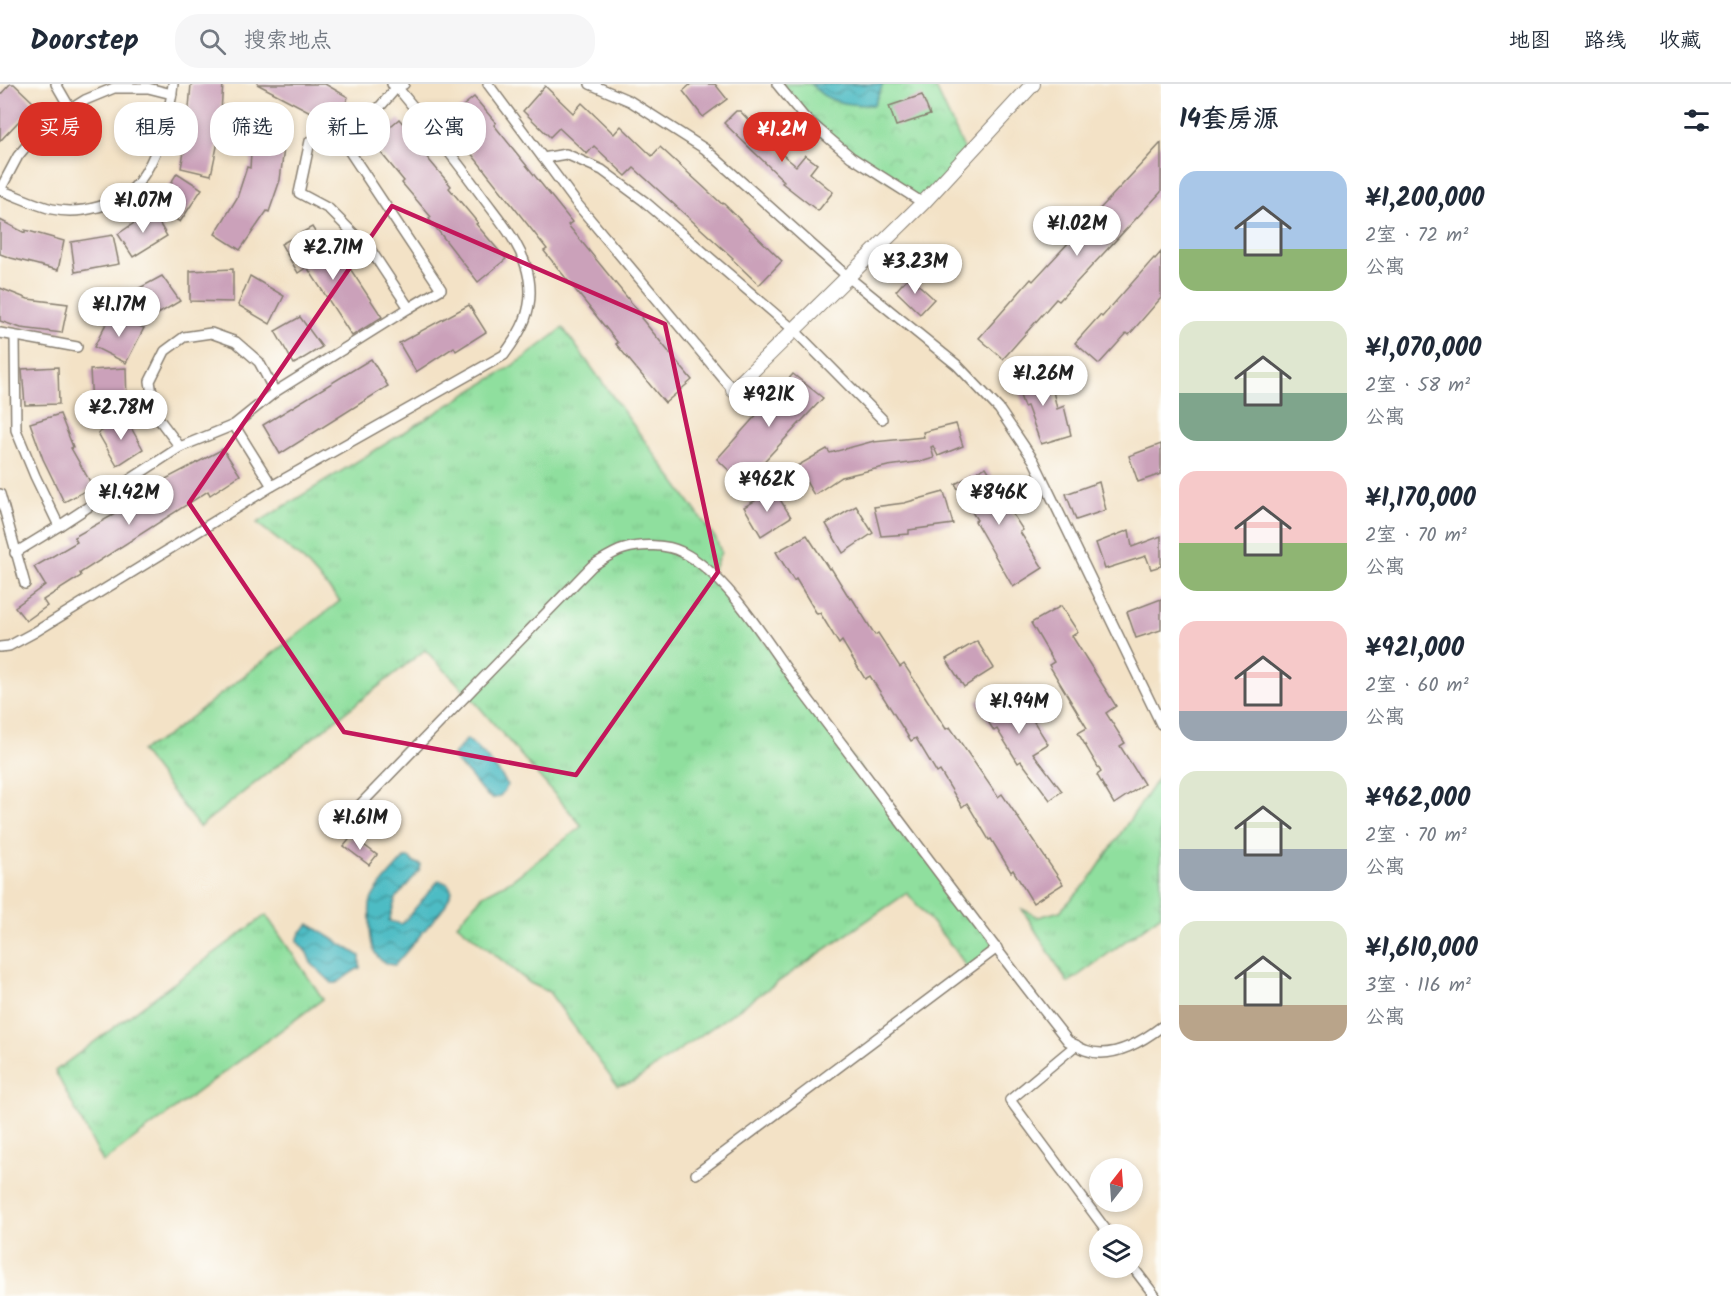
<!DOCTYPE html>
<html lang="zh">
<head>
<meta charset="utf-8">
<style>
  :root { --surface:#fff; --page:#f6f6f7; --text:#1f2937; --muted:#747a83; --line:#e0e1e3; --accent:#d93025 }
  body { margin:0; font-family:Kalam,"LXGW WenKai TC",sans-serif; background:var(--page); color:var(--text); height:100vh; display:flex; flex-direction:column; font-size:22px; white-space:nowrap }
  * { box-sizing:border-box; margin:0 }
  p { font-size:20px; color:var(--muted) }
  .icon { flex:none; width:33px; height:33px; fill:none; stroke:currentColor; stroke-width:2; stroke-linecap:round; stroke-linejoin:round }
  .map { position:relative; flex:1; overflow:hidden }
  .details { display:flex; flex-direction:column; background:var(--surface); width:570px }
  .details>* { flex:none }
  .banner { position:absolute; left:18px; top:18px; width:570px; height:54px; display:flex; gap:12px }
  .needle { width:39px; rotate:17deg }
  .fabs { position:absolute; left:1089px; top:1074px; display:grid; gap:12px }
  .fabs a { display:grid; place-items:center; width:54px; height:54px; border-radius:50%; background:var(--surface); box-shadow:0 3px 9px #0003; font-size:30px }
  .price { position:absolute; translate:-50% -51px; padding:0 14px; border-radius:21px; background:#fff; color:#222; font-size:20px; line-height:39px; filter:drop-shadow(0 2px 3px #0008) }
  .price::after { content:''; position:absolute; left:50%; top:36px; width:18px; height:14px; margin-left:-9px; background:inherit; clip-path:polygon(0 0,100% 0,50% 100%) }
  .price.current { background:var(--accent); color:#fff }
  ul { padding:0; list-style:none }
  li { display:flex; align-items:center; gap:18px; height:150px; padding:0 18px }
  li span { display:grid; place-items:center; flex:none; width:168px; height:120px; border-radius:18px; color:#555 }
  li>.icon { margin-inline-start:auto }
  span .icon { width:72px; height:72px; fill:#fffc; stroke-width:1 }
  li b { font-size:26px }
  h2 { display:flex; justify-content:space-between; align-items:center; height:72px; padding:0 18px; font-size:26px }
  .tag { padding:0 21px; border-radius:24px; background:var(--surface); box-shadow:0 3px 9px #0003; font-size:21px; line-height:54px }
  .tag.current { background:var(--accent); color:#fff }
  header { display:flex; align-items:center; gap:36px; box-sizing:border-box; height:84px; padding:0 30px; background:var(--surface); border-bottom:2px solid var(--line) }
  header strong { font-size:28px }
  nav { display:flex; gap:33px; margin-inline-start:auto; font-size:21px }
  .search { width:420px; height:54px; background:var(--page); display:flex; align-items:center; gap:15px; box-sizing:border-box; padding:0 21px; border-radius:24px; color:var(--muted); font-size:22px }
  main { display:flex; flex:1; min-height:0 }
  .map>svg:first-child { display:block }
</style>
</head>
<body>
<header>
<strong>Doorstep</strong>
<div class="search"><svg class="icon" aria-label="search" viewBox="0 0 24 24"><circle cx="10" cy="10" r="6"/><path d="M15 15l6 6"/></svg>搜索地点</div>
<nav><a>地图</a><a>路线</a><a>收藏</a></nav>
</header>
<main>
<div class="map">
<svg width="1161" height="1212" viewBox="0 0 1161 1212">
  <defs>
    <pattern id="grass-tufts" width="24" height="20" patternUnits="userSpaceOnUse" patternTransform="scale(1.5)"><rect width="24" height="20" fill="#8fdf9e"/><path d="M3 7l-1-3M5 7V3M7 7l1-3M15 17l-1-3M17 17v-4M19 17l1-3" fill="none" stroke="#7bbf88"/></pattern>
    <pattern id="park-crowns" width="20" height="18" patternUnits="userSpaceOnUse" patternTransform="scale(1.5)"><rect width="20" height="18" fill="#8fdf9e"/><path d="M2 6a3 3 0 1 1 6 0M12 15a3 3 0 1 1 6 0" fill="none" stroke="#7bbf88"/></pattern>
    <pattern id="water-waves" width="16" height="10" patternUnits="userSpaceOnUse" patternTransform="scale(1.5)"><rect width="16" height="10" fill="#4ebcc4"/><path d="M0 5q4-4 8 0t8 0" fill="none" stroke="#40989e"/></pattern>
  </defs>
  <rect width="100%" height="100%" fill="#fdfcf7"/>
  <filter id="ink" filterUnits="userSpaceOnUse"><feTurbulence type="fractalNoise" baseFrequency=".0167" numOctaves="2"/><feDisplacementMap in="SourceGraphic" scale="12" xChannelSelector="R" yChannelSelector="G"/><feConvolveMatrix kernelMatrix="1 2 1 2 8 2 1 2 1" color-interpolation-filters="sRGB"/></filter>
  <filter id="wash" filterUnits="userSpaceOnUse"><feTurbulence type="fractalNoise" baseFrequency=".008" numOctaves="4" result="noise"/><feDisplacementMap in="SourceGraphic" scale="24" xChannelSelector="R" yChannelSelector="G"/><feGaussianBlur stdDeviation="1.35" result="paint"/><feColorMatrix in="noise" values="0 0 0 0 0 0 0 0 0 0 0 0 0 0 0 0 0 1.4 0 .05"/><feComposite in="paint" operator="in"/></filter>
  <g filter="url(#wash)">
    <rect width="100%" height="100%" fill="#f3e2c6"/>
    <g fill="url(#grass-tufts)" stroke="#567e5d" stroke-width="1.5">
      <polygon points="563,244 716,455 721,468 712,489 997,864 968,886 956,867 907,809 633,998 617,1002 549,908 530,899 457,840 483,811 512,796 582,742 468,610 425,566 199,743 141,667 167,652 340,517 304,477 257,439 520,277"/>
      <polygon points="1160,691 1161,831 1068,899 1022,825 1039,833 1060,827 1088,798"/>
      <polygon points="266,831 323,915 103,1078 55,987"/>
    </g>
    <polygon fill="url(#park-crowns)" stroke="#567e5d" stroke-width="1.5" points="777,0 934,0 967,71 923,119 851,73"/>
    <g fill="url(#water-waves)" stroke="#356c70" stroke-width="1.5">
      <path d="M811,0H883L874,21C850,21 827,20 811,0Z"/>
      <path d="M467,655C484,669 496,683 508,701C492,731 481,703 468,689C460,681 457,682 453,671Z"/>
      <path d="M404,774H410L413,778L421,781L420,786L396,814L389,837L402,840L439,796L448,800L452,807L445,822L395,881C371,879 370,856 370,838C370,830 368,821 372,814C379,800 394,786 404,774Z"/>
      <path d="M309,840L360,872V884C351,887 345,895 336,899H332L311,879L307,869L297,857L300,849Z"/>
    </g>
    <g id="blocks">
      <g fill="#cba1ba">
        <polygon points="10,0 14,0 35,20 0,57 0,11"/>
        <polygon points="191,0 223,0 219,53 211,91 181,84 190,36 188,36"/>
        <polygon points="257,0 325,0 348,13 337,42"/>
        <polygon points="691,0 715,0 727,15 703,33 683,7"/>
        <polygon points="545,2 573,29 582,19 614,50 621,42 652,72 660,63 722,120 723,119 782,177 759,201 732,175 733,174 634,84 626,92 594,62 587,70 559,44 550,53 523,27"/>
        <polygon points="922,11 930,31 896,42 889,22"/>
        <polygon points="474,13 496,39 494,41 572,138 568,141 643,233 641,234 692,296 665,319 616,260 618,259 544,167 547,165 470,68 473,66 447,35"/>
        <polygon points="736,27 740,27 760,48 758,50 796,82 805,71 817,80 810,89 833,108 818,127 782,99 784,97 724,39"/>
        <polygon points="399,35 422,62 419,64 451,102 449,104 478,139 476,140 506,175 478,198 429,135 431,133 402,99 404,97 372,58"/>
        <polygon points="253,40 287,40 280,96 269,128 267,127 240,166 215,150 237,114 247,83 250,84"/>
        <polygon points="1161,59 1161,108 1059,217 1056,215 1003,275 979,254 1031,195 1033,197"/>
        <polygon points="177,89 202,105 180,138 156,123"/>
        <polygon points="152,127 167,152 133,173 118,150"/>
        <polygon points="0,136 25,149 25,146 64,157 58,186 11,174 0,170"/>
        <polygon points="312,143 336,181 345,177 382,233 352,252 307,183 298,189 281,160"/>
        <polygon points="113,151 119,180 75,188 71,158"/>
        <polygon points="1161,168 1161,214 1129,251 1127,249 1099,280 1075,259 1100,231 1102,233 1154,174 1155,175"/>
        <polygon points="233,185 233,218 190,217 190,187"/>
        <polygon points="162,192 180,217 148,236 132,208"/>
        <polygon points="250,192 284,212 270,240 238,221"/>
        <polygon points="909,192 934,215 920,230 896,207"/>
        <polygon points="0,204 28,215 68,220 62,249 21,244 0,237"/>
        <polygon points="469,221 486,248 456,267 454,263 416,288 399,259"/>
        <polygon points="111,230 144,244 126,279 94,263"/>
        <polygon points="300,233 322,263 294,280 275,247"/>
        <polygon points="371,275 388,302 280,370 263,341"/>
        <polygon points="58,283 59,320 25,321 22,285"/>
        <polygon points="126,284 127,320 92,321 90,286"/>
        <polygon points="1048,284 1057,325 1064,322 1071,351 1041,360 1027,322 1024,323 1015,297"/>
        <polygon points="793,290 823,314 743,400 717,375"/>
        <polygon points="60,330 73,363 71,364 93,403 64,418 43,375 30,339"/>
        <polygon points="125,333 143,365 117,382 98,349"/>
        <polygon points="956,340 963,362 938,372 933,362 931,363 934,374 924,377 888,382 841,393 814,411 797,382 827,365 830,369 874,357 874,358 924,353 923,348"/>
        <polygon points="1161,360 1161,390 1138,398 1129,372"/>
        <polygon points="223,365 240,391 210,411 208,407 80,489 81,492 43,516 47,522 26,537 15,523 45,501 34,483 77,458 74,453 115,430 114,427 155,404 154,401"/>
        <polygon points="986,383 1003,410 1000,411 1023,446 1020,448 1043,484 1013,503 975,437 977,436 955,400"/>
        <polygon points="1099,398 1106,426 1076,436 1066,410"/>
        <polygon points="774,406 791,433 761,452 744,423"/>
        <polygon points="944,408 953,440 909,446 909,450 881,452 874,423 904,419"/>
        <polygon points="856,422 873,449 843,469 826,440"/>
        <polygon points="1129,446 1132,463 1161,452 1161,482 1151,485 1146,472 1105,485 1096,459"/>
        <polygon points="807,451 829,485 831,484 850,515 852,514 875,551 878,549 900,583 904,580 946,645 950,643 998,713 1002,710 1063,800 1033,819 1013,786 1011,788 991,755 989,756 967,719 962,723 940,687 937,689 916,654 911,657 870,592 865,595 842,557 839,560 820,529 817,530 796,495 794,497 776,468"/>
        <polygon points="1161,515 1161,546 1136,554 1127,528"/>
        <polygon points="1061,522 1078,548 1072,552 1116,622 1106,629 1125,659 1120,662 1144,700 1114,720 1097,691 1101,688 1078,649 1087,644 1049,581 1054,578 1031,539"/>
        <polygon points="977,557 994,584 964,603 946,575"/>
        <polygon points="1007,601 1028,635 1031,633 1048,660 1033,669 1062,707 1050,716 1021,677 1018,679 997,645 994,647 976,618"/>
        <polygon points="352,752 377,771 369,781 344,762"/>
      </g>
    </g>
  </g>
  <g filter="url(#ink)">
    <use href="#blocks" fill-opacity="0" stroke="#887f71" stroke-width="1.5"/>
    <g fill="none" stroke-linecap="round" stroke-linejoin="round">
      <defs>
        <g id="street">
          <polyline points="56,0 71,26"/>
          <polyline points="488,0 578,121 733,306"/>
          <polyline points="590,0 630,17 705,65 847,192 957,281 999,325 1034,377 1161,640"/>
          <polyline points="777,0 804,33 851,73 923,119"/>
          <path d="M172,10L148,4H114L85,16L42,43L18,72L0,106C17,112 35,121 52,125C79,131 120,122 138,99C157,75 170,31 173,0"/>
          <polygon points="310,57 346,62 441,205 409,224 372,168 329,125 299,109"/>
          <polyline points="346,62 397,3 404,0"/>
          <polyline points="543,74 566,70 602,86 644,117 795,247 882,335"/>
          <polyline points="0,249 77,263"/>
          <polyline points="15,253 16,346 35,392 59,442"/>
          <polyline points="234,341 272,402"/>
          <polyline points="180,363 155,330 150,297 165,267 184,253 211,249 236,258 259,278 275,308"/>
          <polyline points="0,410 25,500"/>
          <polyline points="15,469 59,442 180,363 234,341 275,308 409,224"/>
          <path d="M0,563L9,562L35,548L272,402L504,271C521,248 534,226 529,195C524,163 501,138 482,112C455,75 427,39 397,3L392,0"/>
          <path d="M375,747L358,723L592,482C602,476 613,468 624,465C641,460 667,460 682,468C730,492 770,564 802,607C891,724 977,842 1068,957C1074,960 1079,964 1085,966C1111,976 1140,959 1161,943"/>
          <polyline points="1076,961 1010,1016 1109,1150"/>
          <polyline points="696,1090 997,864"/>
          <polyline points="1132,1182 1155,1212"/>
        </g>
        <polyline id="secondary" points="733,306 923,119 1033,0"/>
      </defs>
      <use href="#street" stroke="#887f71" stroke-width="12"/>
      <use href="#secondary" stroke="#887f71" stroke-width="16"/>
      <use href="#street" stroke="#fff" stroke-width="9"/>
      <use href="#secondary" stroke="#fff" stroke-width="14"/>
    </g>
  </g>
  <path fill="none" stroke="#c2185b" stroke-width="4.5" stroke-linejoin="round" d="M392,122L665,240L718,488L576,691L344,648L189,419Z"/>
</svg>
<div class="fabs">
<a><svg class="needle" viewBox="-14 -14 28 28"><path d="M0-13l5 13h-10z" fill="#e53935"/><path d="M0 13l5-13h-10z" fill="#747a83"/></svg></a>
<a><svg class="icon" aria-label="layers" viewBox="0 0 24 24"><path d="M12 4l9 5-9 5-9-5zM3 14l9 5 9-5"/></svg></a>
</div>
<b class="price current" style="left:782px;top:79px">¥1.2M</b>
<b class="price" style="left:143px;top:150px">¥1.07M</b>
<b class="price" style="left:1077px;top:173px">¥1.02M</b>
<b class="price" style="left:333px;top:197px">¥2.71M</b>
<b class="price" style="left:915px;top:211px">¥3.23M</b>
<b class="price" style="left:119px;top:254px">¥1.17M</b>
<b class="price" style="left:1043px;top:323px">¥1.26M</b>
<b class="price" style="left:769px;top:344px">¥921K</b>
<b class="price" style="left:121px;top:357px">¥2.78M</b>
<b class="price" style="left:767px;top:429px">¥962K</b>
<b class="price" style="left:129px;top:442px">¥1.42M</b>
<b class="price" style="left:999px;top:442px">¥846K</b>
<b class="price" style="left:1019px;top:651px">¥1.94M</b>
<b class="price" style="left:360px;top:767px">¥1.61M</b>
<div class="banner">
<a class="tag current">买房</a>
<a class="tag">租房</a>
<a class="tag">筛选</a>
<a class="tag">新上</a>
<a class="tag">公寓</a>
</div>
</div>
<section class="details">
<h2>14套房源<svg class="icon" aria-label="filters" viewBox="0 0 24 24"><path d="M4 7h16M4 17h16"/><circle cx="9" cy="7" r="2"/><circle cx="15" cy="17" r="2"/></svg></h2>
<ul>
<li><span style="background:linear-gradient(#a9c7e8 65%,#8fb573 0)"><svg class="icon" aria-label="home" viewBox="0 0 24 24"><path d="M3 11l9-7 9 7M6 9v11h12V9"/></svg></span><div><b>¥1,200,000</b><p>2室 · 72 m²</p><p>公寓</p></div></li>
<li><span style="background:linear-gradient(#dfe7d0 60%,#7fa58c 0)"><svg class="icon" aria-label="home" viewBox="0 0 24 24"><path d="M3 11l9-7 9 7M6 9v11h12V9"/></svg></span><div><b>¥1,070,000</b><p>2室 · 58 m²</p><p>公寓</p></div></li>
<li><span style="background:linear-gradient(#f6c9c9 60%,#8fb573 0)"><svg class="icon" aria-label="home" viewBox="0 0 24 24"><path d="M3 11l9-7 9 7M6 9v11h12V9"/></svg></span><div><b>¥1,170,000</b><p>2室 · 70 m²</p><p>公寓</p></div></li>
<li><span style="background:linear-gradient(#f6c9c9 75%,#9aa5b1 0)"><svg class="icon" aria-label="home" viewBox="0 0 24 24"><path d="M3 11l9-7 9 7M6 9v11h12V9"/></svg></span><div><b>¥921,000</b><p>2室 · 60 m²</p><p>公寓</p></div></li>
<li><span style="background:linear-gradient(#dfe7d0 65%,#9aa5b1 0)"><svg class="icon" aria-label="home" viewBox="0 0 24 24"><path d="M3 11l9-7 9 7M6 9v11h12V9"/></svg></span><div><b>¥962,000</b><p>2室 · 70 m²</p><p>公寓</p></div></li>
<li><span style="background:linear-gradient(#dfe7d0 70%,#b9a48a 0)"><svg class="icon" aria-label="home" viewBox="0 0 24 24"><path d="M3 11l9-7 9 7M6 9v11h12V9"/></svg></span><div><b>¥1,610,000</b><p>3室 · 116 m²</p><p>公寓</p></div></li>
</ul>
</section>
</main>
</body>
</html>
